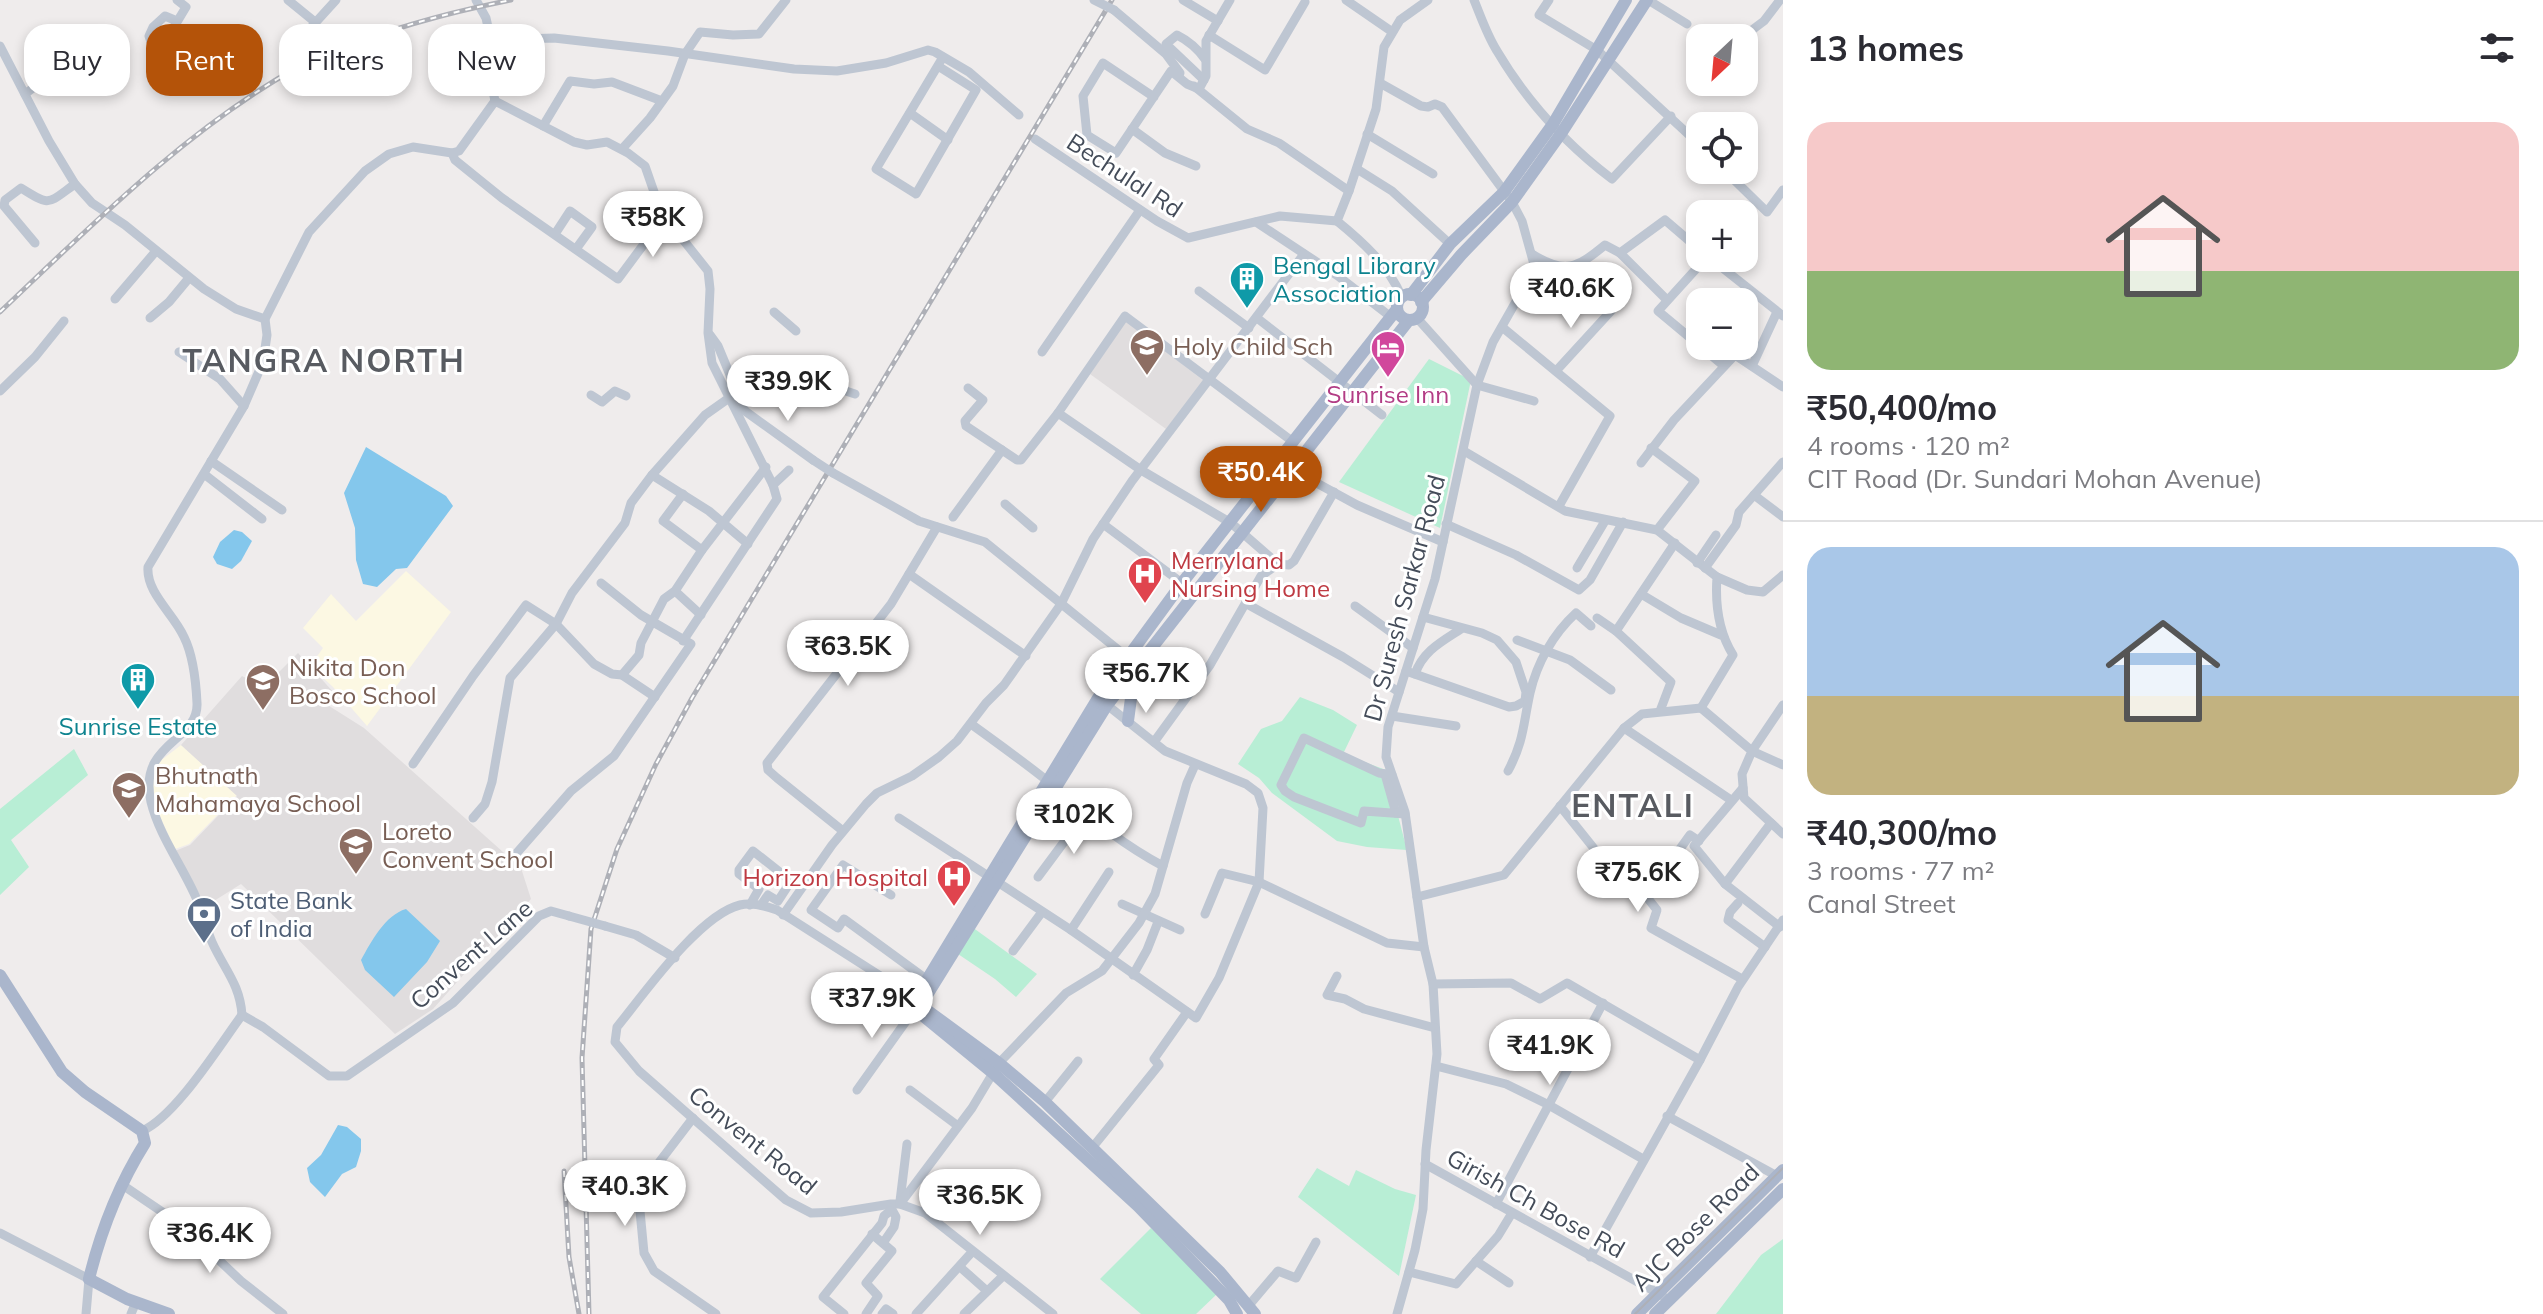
<!DOCTYPE html>
<html lang="en">
<head>
<meta charset="utf-8">
<style>
  :root { --surface:#fff; --page:#f7f7f7; --text:#2b2b33; --muted:#7c7c81; --line:#e1e1e2; --accent:#b45309 }
  body { margin:0; font-family:Mulish,sans-serif; background:var(--page); color:var(--text); height:100vh; display:flex; flex-direction:column; font-size:30px; white-space:nowrap }
  * { box-sizing:border-box; margin:0 }
  p { font-size:26px; color:var(--muted) }
  .icon { flex:none; width:44px; height:44px; fill:none; stroke:currentColor; stroke-width:2; stroke-linecap:round; stroke-linejoin:round }
  .map { position:relative; flex:1; overflow:hidden }
  .drawer { display:flex; flex-direction:column; background:var(--surface); width:760px }
  .drawer>* { flex:none }
  .guide { position:absolute; left:24px; top:24px; width:760px; height:72px; display:flex; gap:16px }
  .needle { width:52px; rotate:206deg }
  .buttons { position:absolute; left:1686px; top:24px; display:grid; gap:16px }
  .buttons a { display:grid; place-items:center; width:72px; height:72px; border-radius:16px; background:var(--surface); box-shadow:0 4px 12px #0003; font-size:40px }
  .price { position:absolute; translate:-50% -68px; padding:0 18px; border-radius:28px; background:#fff; color:#222; font-size:26px; line-height:52px; filter:drop-shadow(0 2px 4px #0008) }
  .price::after { content:''; position:absolute; left:50%; top:48px; width:24px; height:18px; margin-left:-12px; background:inherit; clip-path:polygon(0 0,100% 0,50% 100%) }
  .price.on { background:var(--accent); color:#fff }
  ul { padding:0; list-style:none }
  li { display:grid; align-content:center; gap:16px; height:424px; padding:0 24px }
  li+li { border-top:2px solid var(--line) }
  li span { display:grid; place-items:center; height:248px; border-radius:24px; color:#555 }
  li>.icon { margin-inline-start:auto }
  span .icon { width:144px; height:144px; fill:#fffc; stroke-width:1 }
  li b { font-size:34px }
  h2 { display:flex; justify-content:space-between; align-items:center; height:96px; padding:0 24px; font-size:34px }
  .tag { padding:0 28px; border-radius:24px; background:var(--surface); box-shadow:0 4px 12px #0003; font-size:28px; line-height:72px }
  .tag.on { background:var(--accent); color:#fff }
  main { display:flex; flex:1; min-height:0 }
  .map>svg:first-child { display:block }
</style>
</head>
<body>
<main>
<div class="map">
<svg width="1783" height="1314" viewBox="0 0 1783 1314">
  <rect width="100%" height="100%" fill="#efecec"/>
  <g fill="#fcf8e3">
    <polygon points="406,571 451,612 367,726 333,687 310,666 323,648 303,628 331,594 356,621"/>
    <polygon points="181,745 237,795 189,844 175,849 156,808 153,787 155,765"/>
  </g>
  <g fill="#e0ddde">
    <polygon points="1126,321 1204,381 1166,429 1090,374"/>
    <polygon points="298,653 335,694 326,704 364,728 521,868 531,899 433,1009 395,1034 241,884 206,906 175,851 190,845 237,796 181,745 242,676 264,687"/>
  </g>
  <g fill="#b8eed5">
    <polygon points="1429,359 1471,380 1440,528 1339,482"/>
    <polygon points="1300,697 1333,710 1357,725 1343,754 1386,770 1407,850 1367,847 1337,841 1272,793 1259,778 1238,764 1261,729 1282,721"/>
    <polygon points="74,749 88,775 11,840 29,867 0,895 0,809"/>
    <polygon points="972,927 1037,974 1016,997 995,979 958,954"/>
    <polygon points="1317,1168 1349,1186 1356,1170 1395,1189 1416,1195 1399,1276 1298,1197"/>
    <polygon points="1151,1228 1218,1293 1196,1314 1141,1314 1100,1279"/>
    <polygon points="1783,1239 1783,1314 1716,1314 1761,1255"/>
  </g>
  <g fill="#84c7ec">
    <polygon points="366,447 446,496 453,506 407,568 396,569 377,587 363,584 356,560 355,528 344,493"/>
    <polygon points="234,530 242,532 252,541 241,561 232,569 217,564 213,557 220,542"/>
    <path d="M406,909L440,941L427,962L394,997L365,970L361,960C371,942 385,915 406,909Z"/>
    <polygon points="338,1125 347,1127 361,1139 361,1151 356,1167 342,1174 325,1197 310,1182 307,1168 321,1155"/>
  </g>
  <g fill="none" stroke-linecap="round" stroke-linejoin="round">
    <g stroke="#bec6d2" stroke-width="9">
      <polyline points="288,0 315,22"/>
      <polyline points="476,0 486,18 493,50 489,71 495,101"/>
      <polyline points="1183,0 1218,21"/>
      <polyline points="1346,0 1391,31"/>
      <path d="M1474,0C1481,17 1487,35 1497,51C1526,100 1566,144 1612,179L1671,116"/>
      <polyline points="1549,0 1539,15 1597,50 1700,145"/>
      <polyline points="1648,0 1687,24"/>
      <polyline points="1114,10 1166,54 1180,73"/>
      <polyline points="177,21 165,16 153,27 149,36 151,42 162,47 186,7 177,0"/>
      <polyline points="306,33 336,0"/>
      <polyline points="1209,35 1265,70 1305,2"/>
      <polyline points="1744,36 1764,21 1780,0"/>
      <polyline points="491,40 554,38 668,51 794,69 837,71 886,63 928,50 935,52 969,72 1019,115"/>
      <polyline points="0,46 49,141 75,184 92,203 125,225 204,289 236,309 265,319"/>
      <polyline points="938,66 976,90 916,194 876,169 943,57"/>
      <path d="M1204,80L1166,44L1177,35C1189,41 1197,48 1205,59"/>
      <polyline points="1380,83 1421,106 1428,107 1435,104 1442,107 1512,202 1522,221 1535,268 1493,342 1477,385 1435,579 1388,727 1386,757 1405,812 1424,947 1433,984 1437,1054 1426,1150 1423,1209 1415,1250 1397,1314"/>
      <polyline points="1194,86 1247,129 1279,143 1349,191"/>
      <polyline points="25,94 57,70"/>
      <polyline points="1154,97 1103,63 1083,96 1087,135 1116,153 1171,71 1187,84 1199,89 1206,76 1206,41 1230,0"/>
      <polyline points="910,113 948,140"/>
      <polyline points="543,126 570,81 594,84 612,82 662,101"/>
      <polyline points="1132,129 1165,153 1196,166"/>
      <polyline points="1367,134 1433,174"/>
      <polyline points="1035,139 1157,221 1188,238 1280,216 1337,221"/>
      <polyline points="622,149 650,118 673,86 685,54 700,32 733,35 759,34 786,0"/>
      <polyline points="452,153 455,160 502,198 618,279 647,240 666,220"/>
      <polyline points="1357,169 1392,191 1450,244"/>
      <polyline points="1724,170 1767,212 1783,190"/>
      <polyline points="1256,222 1338,276 1391,317"/>
      <polyline points="555,234 570,211 592,227 576,249"/>
      <path d="M35,243L4,206L5,200L21,188C51,207 47,204 75,184"/>
      <polyline points="1620,253 1667,300"/>
      <path d="M1532,254C1565,275 1577,268 1605,245L1620,253L1665,220L1700,250"/>
      <polyline points="1706,258 1658,311 1724,366"/>
      <polyline points="1710,258 1783,316"/>
      <polyline points="1535,268 1537,265 1577,301 1581,296"/>
      <polyline points="1199,291 1249,328"/>
      <path d="M1402,297C1387,264 1364,243 1337,221L1349,191L1376,109L1384,47L1400,20L1428,0"/>
      <polyline points="115,299 156,251"/>
      <polyline points="774,312 796,331"/>
      <polyline points="150,318 169,302 189,278"/>
      <polyline points="1257,318 1382,415"/>
      <polyline points="1417,318 1477,385 1534,401"/>
      <polyline points="1502,327 1610,416 1559,506"/>
      <polyline points="710,335 718,346 745,411 813,460"/>
      <polyline points="179,352 220,379 244,406"/>
      <polyline points="1042,352 1140,210"/>
      <polyline points="1752,366 1777,312"/>
      <polyline points="1556,371 1611,311"/>
      <path d="M741,375C772,398 772,396 806,378L855,394"/>
      <polyline points="968,388 983,400 965,421 966,426 1002,450"/>
      <polyline points="0,391 35,357 64,321"/>
      <polyline points="591,395 602,402 615,391 626,396"/>
      <polyline points="1651,448 1695,481 1657,530"/>
      <path d="M1464,451L1565,511L1657,530L1717,577C1715,605 1718,631 1733,655L1701,708L1752,751L1742,774L1744,798L1783,834"/>
      <polyline points="211,461 282,510"/>
      <polyline points="1641,463 1674,420 1735,355 1783,387"/>
      <polyline points="1291,469 1357,505 1443,542"/>
      <polyline points="833,473 919,521 985,542 1132,661"/>
      <polyline points="204,474 262,519"/>
      <polyline points="652,475 709,511 748,544"/>
      <polyline points="683,494 663,521 702,550"/>
      <polyline points="1754,495 1783,517"/>
      <polyline points="1005,504 1033,528"/>
      <polyline points="953,517 1002,450 1017,460 1021,460 1058,413"/>
      <polyline points="1103,524 1182,583"/>
      <polyline points="1446,524 1516,555 1579,590 1590,580 1623,522"/>
      <polyline points="1697,563 1716,535"/>
      <polyline points="1278,564 1289,565 1294,561 1334,492"/>
      <polyline points="1577,568 1605,521"/>
      <polyline points="1705,568 1736,525 1739,512 1783,462"/>
      <polyline points="909,574 1026,656"/>
      <polyline points="1717,577 1747,590 1763,592 1783,575"/>
      <polyline points="675,591 701,615"/>
      <polyline points="1641,594 1681,618 1721,635"/>
      <polyline points="1247,604 1343,657 1399,692"/>
      <polyline points="1355,606 1413,648"/>
      <polyline points="1597,618 1616,631 1671,682 1660,711"/>
      <polyline points="1616,631 1675,543"/>
      <polyline points="1517,640 1570,660 1611,690"/>
      <polyline points="683,641 777,499 773,485 789,470"/>
      <polyline points="1406,671 1509,707 1516,706 1525,701 1526,692 1516,662 1497,640 1482,633 1423,617"/>
      <path d="M1415,674C1423,651 1441,642 1461,629"/>
      <polyline points="622,675 639,655 641,643 664,599 675,591 702,550 766,467"/>
      <polyline points="1783,705 1752,751 1783,765"/>
      <polyline points="1392,716 1456,726"/>
      <path d="M971,724C996,742 1021,760 1045,779C1086,813 1116,841 1163,866"/>
      <polyline points="1624,728 1731,800"/>
      <polyline points="1154,742 1210,665 1261,576 1278,564 1231,523 1141,470 1058,413 1125,316 1292,441"/>
      <polyline points="413,764 473,676 526,605 556,624 594,664 612,674 622,675 655,697"/>
      <path d="M1508,771C1524,741 1523,725 1530,693C1537,663 1553,634 1576,613L1591,626"/>
      <polyline points="1385,774 1396,813"/>
      <polyline points="1392,775 1379,773 1304,738 1281,785 1285,791 1294,797 1361,823 1364,811 1405,814"/>
      <polyline points="1743,788 1694,846 1725,884 1780,927"/>
      <polyline points="1560,806 1596,851 1610,873 1646,896 1657,910 1651,928 1742,979"/>
      <polyline points="473,818 485,804 492,782 510,678 556,624 572,593 625,523 631,503 652,475 705,415 729,398"/>
      <polyline points="899,818 1071,930 1196,1018 1219,978 1259,882 1263,808 1258,793 1246,784 1165,751 1107,705"/>
      <polyline points="843,831 777,778 768,770 767,763 891,604 937,527"/>
      <polyline points="515,855 571,791 614,756 691,644 641,615 601,583"/>
      <polyline points="1038,877 1084,815"/>
      <polyline points="1725,884 1771,823"/>
      <polyline points="891,895 843,865 811,910 838,928 844,919 926,979"/>
      <polyline points="1646,896 1690,835 1699,841"/>
      <polyline points="1417,897 1504,875 1624,728 1642,714 1701,708"/>
      <polyline points="1738,903 1730,912 1728,920 1765,947"/>
      <polyline points="1122,904 1180,930"/>
      <polyline points="750,905 759,889 739,874 739,870 753,851 791,881 778,901 768,895 761,905"/>
      <polyline points="1205,914 1222,873 1259,882 1387,943 1424,947"/>
      <polyline points="783,915 832,845 866,804 877,793 912,776 939,757 957,741 986,703 1004,685 1061,604 1093,539 1132,481 1304,254"/>
      <polyline points="605,926 636,935 675,958"/>
      <polyline points="1071,930 1109,872"/>
      <polyline points="1013,951 1042,912"/>
      <polyline points="1133,975 1147,950 1158,922"/>
      <polyline points="1337,976 1327,995 1345,999 1364,1009 1435,1028"/>
      <polyline points="1433,984 1511,983 1540,999 1567,983 1700,1060"/>
      <path d="M918,1000L777,910C766,906 753,902 740,905C699,915 644,994 617,1027L615,1042L639,1071L786,1200L811,1213L841,1212L891,1204H900L925,1213L1053,1314"/>
      <path d="M242,1015C240,984 224,969 212,942C207,931 205,919 200,907C187,872 160,839 151,802C137,742 199,742 197,703C196,682 193,655 184,637C174,614 146,593 148,567L244,406L263,362L267,335L265,319L309,232L365,171L389,154L413,147L452,153L459,151L495,101L574,142L587,145L607,142L628,153L645,166L661,212L708,271L710,289L708,333L712,363L773,485"/>
      <polyline points="242,1015 263,1027 329,1076 347,1076 453,1003 539,916 551,911 569,916"/>
      <polyline points="1436,1066 1506,1084 1547,1104 1643,1159"/>
      <polyline points="857,1090 914,1010"/>
      <polyline points="910,1090 958,1126"/>
      <polyline points="1045,1102 1078,1061"/>
      <polyline points="1667,1116 1777,1176"/>
      <polyline points="693,1118 638,1190 644,1253 654,1271 716,1314"/>
      <path d="M142,1131C176,1116 219,1046 242,1015"/>
      <polyline points="1092,1148 1159,1065 1154,1059 1187,1012"/>
      <polyline points="1425,1164 1663,1296"/>
      <polyline points="121,1184 183,1226 241,1281 283,1314"/>
      <polyline points="900,1201 907,1144"/>
      <polyline points="900,1204 972,1108 999,1063 1066,993 1102,971 1139,923 1155,894 1187,783 1195,765"/>
      <polyline points="1496,1204 1603,1003"/>
      <polyline points="0,1233 89,1279 86,1314"/>
      <polyline points="883,1243 894,1227 896,1217 891,1208"/>
      <polyline points="1590,1257 1700,1060 1738,987 1783,920"/>
      <polyline points="1476,1261 1509,1283"/>
      <polyline points="960,1267 987,1291"/>
      <polyline points="1409,1272 1456,1284 1498,1236 1512,1213"/>
      <polyline points="1250,1304 1278,1271 1296,1278 1316,1242"/>
      <polyline points="131,1314 136,1302"/>
      <polyline points="844,1314 823,1297 882,1223 884,1216 890,1211"/>
      <polyline points="866,1314 878,1296 866,1283 892,1251 872,1234"/>
      <polyline points="882,1314 886,1309 893,1314"/>
      <polyline points="916,1314 972,1252"/>
      <polyline points="964,1314 1003,1276"/>
    </g>
    <g stroke="#aab6cc" stroke-width="12">
      <circle cx="1410" cy="307" r="13"/>
      <polyline points="1411,295 1450,244 1504,192 1553,124 1626,0"/>
      <polyline points="1421,302 1461,255 1512,202 1562,132 1647,0"/>
      <polyline points="1128,721 1133,683 1130,675"/>
      <path d="M0,975L62,1072L85,1092L142,1131L145,1143C118,1186 101,1230 89,1279L127,1299L169,1314"/>
      <polyline points="1237,1314 1229,1300 1138,1206 993,1073 911,1006 1098,698 1182,583 1397,309"/>
      <polyline points="1255,1314 1220,1272 1045,1102 999,1063 924,1008 922,1003 1107,705 1409,320"/>
      <polyline points="1637,1314 1783,1170"/>
      <polyline points="1655,1314 1783,1189"/>
    </g>
    <polyline stroke="#aeb0b7" stroke-width="2" points="1635,1314 1783,1168"/>
    <defs>
      <g id="rail">
        <path d="M0,312C93,224 185,131 296,68C308,61 323,56 336,51C393,27 451,12 511,0"/>
        <polyline points="564,1171 569,1257 579,1314"/>
        <polyline points="589,1314 582,1058 591,929 617,849 656,764 692,698 1112,0"/>
      </g>
    </defs>
    <use href="#rail" stroke="#aeb0b7" stroke-width="5"/>
    <use href="#rail" stroke="#fff" stroke-width="2" stroke-dasharray="6" stroke-linecap="butt"/>
    <g stroke="#bec6d2" stroke-width="9">
      <polyline points="1094,0 1114,10"/>
      <polyline points="813,460 833,473"/>
      <polyline points="569,916 605,926"/>
    </g>
  </g>
  <defs>
    <symbol id="building-pin" viewBox="-11 -11 22 30"><path d="M0 17L-7.5 6A9.5 9.5 0 1 1 7.5 6Z" fill="#0f9aa8" stroke="#fff"/><path d="M-4-6H4V6H1V3H-1V6H-4ZM-2.5-4.3h1.7v1.8h-1.7ZM.8-4.3h1.7v1.8H.8ZM-2.5-1h1.7V.8h-1.7ZM.8-1h1.7V.8H.8Z" fill="#fff"/></symbol>
    <symbol id="school-pin" viewBox="-11 -11 22 30"><path d="M0 17L-7.5 6A9.5 9.5 0 1 1 7.5 6Z" fill="#8d6e63" stroke="#fff"/><path d="M0-5L7-2L0 1L-7-2ZM-4 1L0 2.5L4 1V4Q0 6-4 4Z" fill="#fff"/></symbol>
    <symbol id="hotel-pin" viewBox="-11 -11 22 30"><path d="M0 17L-7.5 6A9.5 9.5 0 1 1 7.5 6Z" fill="#d1479c" stroke="#fff"/><path d="M-6-4.5h1.5V1H6V5H4.5V3h-9V5H-6ZM-4 0a1.8 1.8 0 1 1 3.6 0ZM.5 0V-2.5h3Q6-2.5 6 0Z" fill="#fff"/></symbol>
    <symbol id="hospital-pin" viewBox="-11 -11 22 30"><path d="M0 17L-7.5 6A9.5 9.5 0 1 1 7.5 6Z" fill="#e0444e" stroke="#fff"/><path d="M-5-5h3v3.5h4V-5h3V5h-3V1.5h-4V5h-3Z" fill="#fff"/></symbol>
    <symbol id="bank-pin" viewBox="-11 -11 22 30"><path d="M0 17L-7.5 6A9.5 9.5 0 1 1 7.5 6Z" fill="#5c6f8a" stroke="#fff"/><path d="M-6-4H6V4H-6ZM0-2.3a2.3 2.3 0 1 0 0 4.6a2.3 2.3 0 1 0 0-4.6Z" fill="#fff"/></symbol>
  </defs>
  <g fill-rule="evenodd">
    <use href="#building-pin" x="1227" y="259" width="40" height="54"/>
    <use href="#school-pin" x="1127" y="326" width="40" height="54"/>
    <use href="#hotel-pin" x="1368" y="328" width="40" height="54"/>
    <use href="#hospital-pin" x="1125" y="554" width="40" height="54"/>
    <use href="#building-pin" x="118" y="660" width="40" height="54"/>
    <use href="#school-pin" x="243" y="661" width="40" height="54"/>
    <use href="#school-pin" x="109" y="769" width="40" height="54"/>
    <use href="#school-pin" x="336" y="825" width="40" height="54"/>
    <use href="#hospital-pin" x="934" y="857" width="40" height="54"/>
    <use href="#bank-pin" x="184" y="894" width="40" height="54"/>
  </g>
  <g text-anchor="middle" dominant-baseline="central" stroke-width="6" stroke-linejoin="round" paint-order="stroke">
    <g font-size="24" fill="#444c59" stroke="#fff">
      <text transform="translate(1125 175) rotate(33)">Bechulal Rd</text>
      <text transform="translate(1404 598) rotate(-75)">Dr Suresh Sarkar Road</text>
      <text transform="translate(471 954) rotate(-41)">Convent Lane</text>
      <text transform="translate(753 1140) rotate(39)">Convent Road</text>
      <text transform="translate(1536 1203) rotate(29)">Girish Ch Bose Rd</text>
      <text transform="translate(1695 1227) rotate(-45)">AJC Bose Road</text>
    </g>
    <g font-size="24" fill="#0d838f" stroke="#fff" text-anchor="start">
      <text x="1273" y="265">Bengal Library<tspan x="1273" dy="28">Association</tspan></text>
      <text x="138" y="726" text-anchor="middle">Sunrise Estate</text>
    </g>
    <g font-size="24" fill="#785e54" stroke="#fff" text-anchor="start">
      <text x="1173" y="346">Holy Child Sch</text>
      <text x="289" y="667">Nikita Don<tspan x="289" dy="28">Bosco School</tspan></text>
      <text x="155" y="775">Bhutnath<tspan x="155" dy="28">Mahamaya School</tspan></text>
      <text x="382" y="831">Loreto<tspan x="382" dy="28">Convent School</tspan></text>
    </g>
    <g font-size="24" fill="#b23c85" stroke="#fff">
      <text x="1388" y="394">Sunrise Inn</text>
    </g>
    <g font-size="24" fill="#be3a42" stroke="#fff" text-anchor="start">
      <text x="1171" y="560">Merryland<tspan x="1171" dy="28">Nursing Home</tspan></text>
      <text x="928" y="877" text-anchor="end">Horizon Hospital</text>
    </g>
    <g font-size="24" fill="#4e5e75" stroke="#fff" text-anchor="start">
      <text x="230" y="900">State Bank<tspan x="230" dy="28">of India</tspan></text>
    </g>
    <g font-size="32" font-weight="bold" letter-spacing="2" fill="#585b61" stroke="#fff">
      <text x="324" y="360">TANGRA NORTH</text>
      <text x="1633" y="805">ENTALI</text>
    </g>
  </g>
</svg>
<div class="buttons">
<a><svg class="needle" viewBox="-14 -14 28 28"><path d="M0-13l5 13h-10z" fill="#e53935"/><path d="M0 13l5-13h-10z" fill="#7c7c81"/></svg></a>
<a><svg class="icon" aria-label="locate" viewBox="0 0 24 24"><circle cx="12" cy="12" r="6"/><path d="M12 2v4M12 18v4M2 12h4M18 12h4"/></svg></a>
<a>+</a>
<a>−</a>
</div>
<b class="price" style="left:653px;top:259px">₹58K</b>
<b class="price" style="left:1571px;top:330px">₹40.6K</b>
<b class="price" style="left:788px;top:423px">₹39.9K</b>
<b class="price on" style="left:1261px;top:514px">₹50.4K</b>
<b class="price" style="left:848px;top:688px">₹63.5K</b>
<b class="price" style="left:1146px;top:715px">₹56.7K</b>
<b class="price" style="left:1074px;top:856px">₹102K</b>
<b class="price" style="left:1638px;top:914px">₹75.6K</b>
<b class="price" style="left:872px;top:1040px">₹37.9K</b>
<b class="price" style="left:1550px;top:1087px">₹41.9K</b>
<b class="price" style="left:625px;top:1228px">₹40.3K</b>
<b class="price" style="left:980px;top:1237px">₹36.5K</b>
<b class="price" style="left:210px;top:1275px">₹36.4K</b>
<div class="guide">
<a class="tag">Buy</a>
<a class="tag on">Rent</a>
<a class="tag">Filters</a>
<a class="tag">New</a>
</div>
</div>
<section class="drawer">
<h2>13 homes<svg class="icon" aria-label="filters" viewBox="0 0 24 24"><path d="M4 7h16M4 17h16"/><circle cx="9" cy="7" r="2"/><circle cx="15" cy="17" r="2"/></svg></h2>
<ul>
<li><span style="background:linear-gradient(#f6c9c9 60%,#8fb573 0)"><svg class="icon" aria-label="home" viewBox="0 0 24 24"><path d="M3 11l9-7 9 7M6 9v11h12V9"/></svg></span><div><b>₹50,400/mo</b><p>4 rooms · 120 m²</p><p>CIT Road (Dr. Sundari Mohan Avenue)</p></div></li>
<li><span style="background:linear-gradient(#a9c7e8 60%,#c2b280 0)"><svg class="icon" aria-label="home" viewBox="0 0 24 24"><path d="M3 11l9-7 9 7M6 9v11h12V9"/></svg></span><div><b>₹40,300/mo</b><p>3 rooms · 77 m²</p><p>Canal Street</p></div></li>
</ul>
</section>
</main>
</body>
</html>
